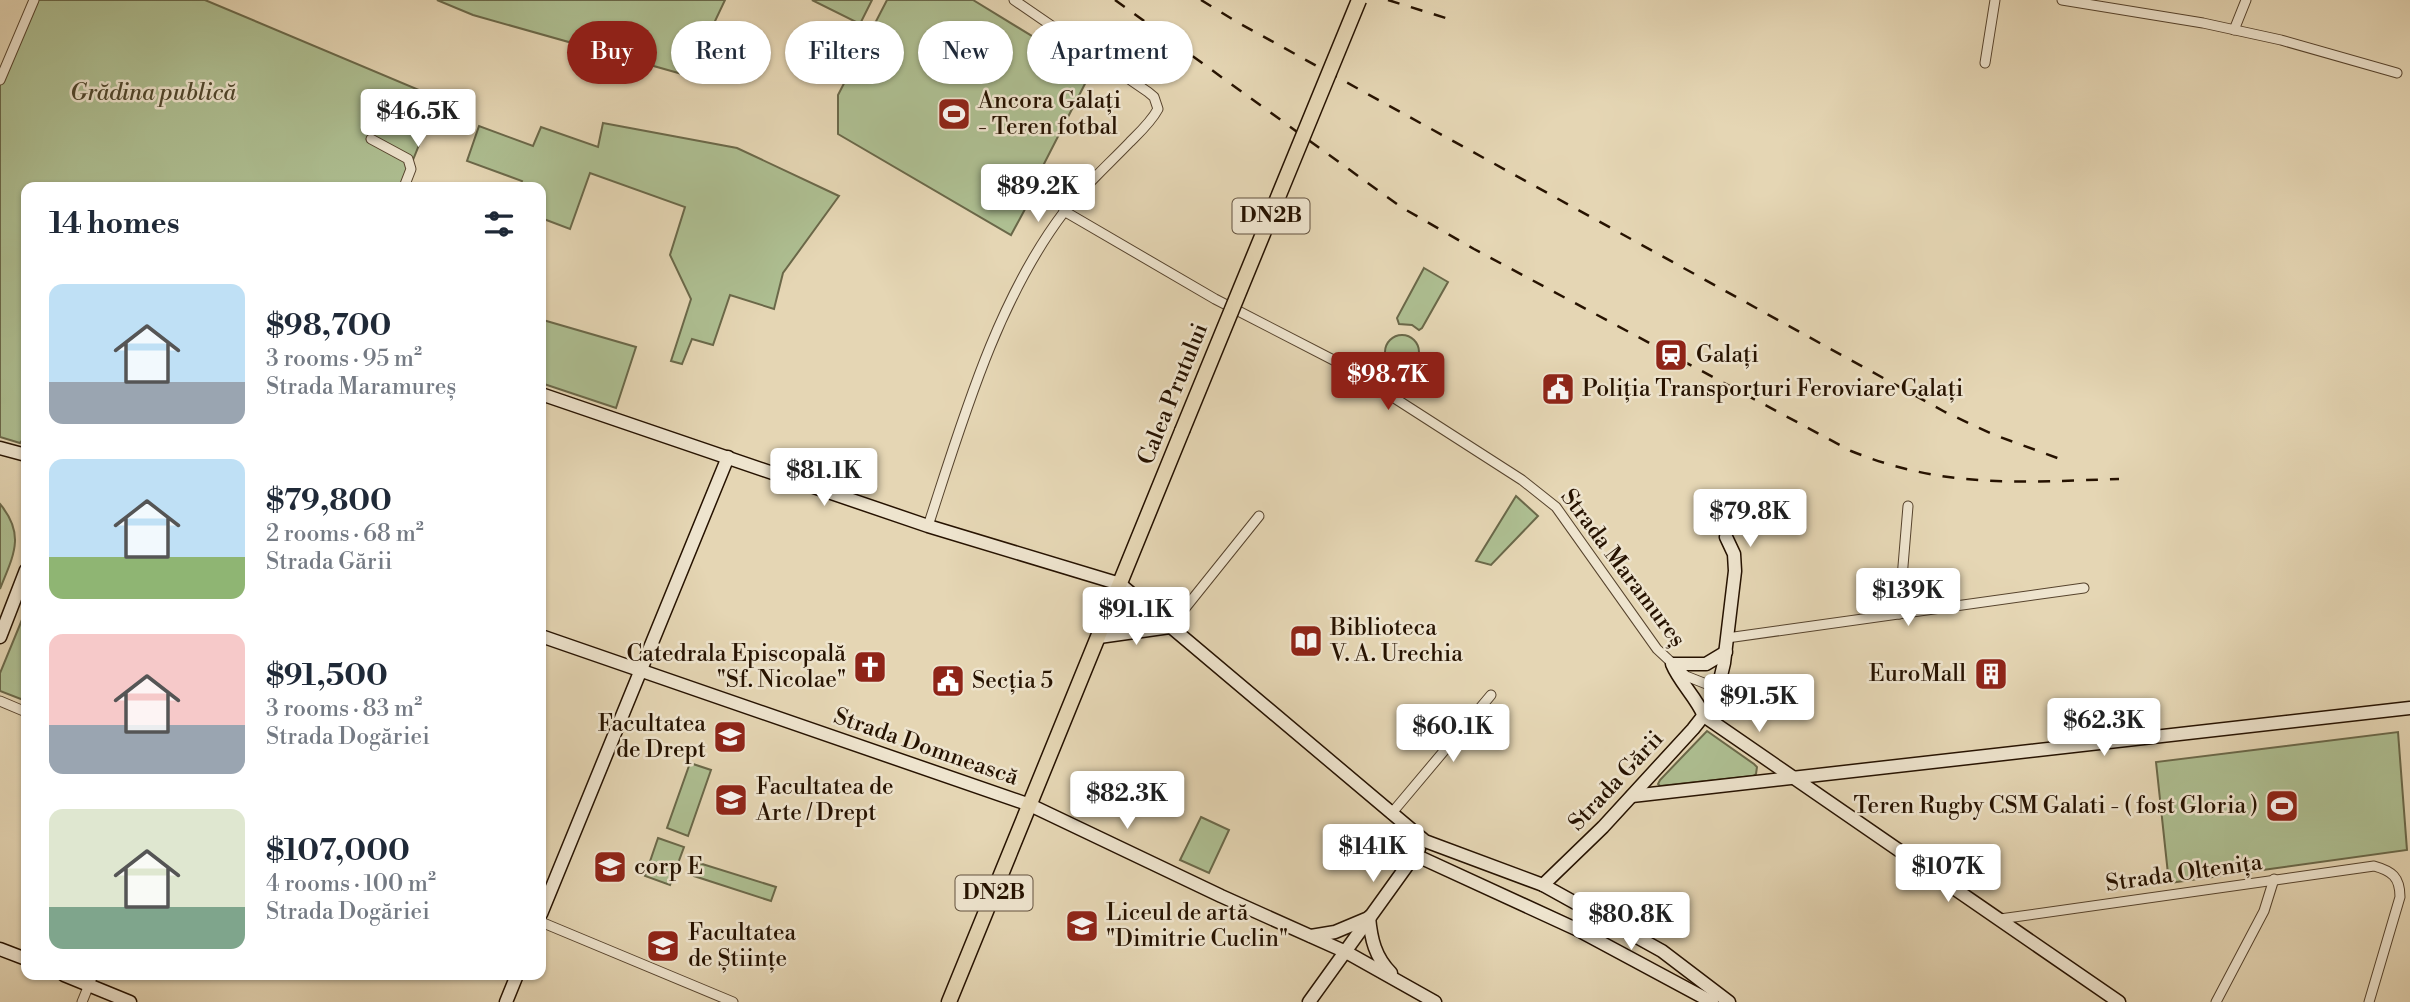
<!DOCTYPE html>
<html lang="en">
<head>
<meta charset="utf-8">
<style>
  :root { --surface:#fff; --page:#f6f6f7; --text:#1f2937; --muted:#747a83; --accent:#8f2418 }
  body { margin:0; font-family:"Libre Bodoni",serif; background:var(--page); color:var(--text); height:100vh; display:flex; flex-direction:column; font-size:26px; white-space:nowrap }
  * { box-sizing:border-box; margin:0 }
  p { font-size:23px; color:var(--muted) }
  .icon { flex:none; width:38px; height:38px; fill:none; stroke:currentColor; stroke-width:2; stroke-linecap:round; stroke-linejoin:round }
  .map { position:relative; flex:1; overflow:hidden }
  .panel { position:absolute; left:21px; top:182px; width:525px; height:798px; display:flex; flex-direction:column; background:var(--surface); border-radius:14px; box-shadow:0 2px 5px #0004 }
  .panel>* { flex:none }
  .top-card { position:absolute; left:567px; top:21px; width:665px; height:63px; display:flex; gap:14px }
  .price { position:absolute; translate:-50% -60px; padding:0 16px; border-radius:7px; background:#fff; color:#222; font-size:23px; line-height:46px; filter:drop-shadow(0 2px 4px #0008) }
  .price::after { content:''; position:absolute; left:50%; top:42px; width:21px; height:16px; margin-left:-10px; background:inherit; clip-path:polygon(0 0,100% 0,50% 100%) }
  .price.on { background:var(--accent); color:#fff }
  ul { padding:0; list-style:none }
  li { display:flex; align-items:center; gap:21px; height:175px; padding:0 28px }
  li span { display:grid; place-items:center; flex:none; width:196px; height:140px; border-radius:14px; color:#555 }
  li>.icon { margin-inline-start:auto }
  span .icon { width:84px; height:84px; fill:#fffc; stroke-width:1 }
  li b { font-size:30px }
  h2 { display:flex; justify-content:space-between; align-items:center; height:84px; padding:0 28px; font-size:30px }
  .pill { padding:0 24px; border-radius:32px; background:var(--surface); box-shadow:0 2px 5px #0004; font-size:24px; line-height:63px }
  .pill.on { background:var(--accent); color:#fff }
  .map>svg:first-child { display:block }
</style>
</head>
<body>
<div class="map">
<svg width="2410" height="1002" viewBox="0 0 2410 1002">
  <rect width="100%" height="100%" fill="#e5d6b4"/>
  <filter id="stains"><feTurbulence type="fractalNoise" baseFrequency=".00286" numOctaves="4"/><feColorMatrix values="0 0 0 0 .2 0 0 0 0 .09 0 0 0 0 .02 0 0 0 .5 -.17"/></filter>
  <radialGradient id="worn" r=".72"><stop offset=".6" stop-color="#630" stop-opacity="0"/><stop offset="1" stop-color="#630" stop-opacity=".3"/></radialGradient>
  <g fill="#aebf92" stroke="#6a6849" stroke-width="2">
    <polygon points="34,0 205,0 438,98 402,187 26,187 26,436 20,443 0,437 0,82"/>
    <polygon points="437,0 725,0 689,76 473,15"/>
    <polygon points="812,0 872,0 860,24"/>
    <polygon points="887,0 973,0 1091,72 1027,197 1030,200 1011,235 838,134 838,95"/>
    <polygon points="603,123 737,148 839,196 783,273 774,309 730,295 713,345 692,339 682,364 671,361 691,299 670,255 685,207 590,173 570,229 541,218 541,187 520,187 522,181 467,161 479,126 533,146 541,127 598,147"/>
    <polygon points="1424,268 1448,282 1422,328 1419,330 1412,325 1399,324 1397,318"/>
    <polygon points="543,320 636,347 616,408 541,383 541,327"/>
    <circle cx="1402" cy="352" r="17"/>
    <polygon points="1516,496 1538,516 1491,565 1476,561"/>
    <path d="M0,504C26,535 13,556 0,589Z"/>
    <polygon points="26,610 26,701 0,691 0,673"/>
    <polygon points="1707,731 1754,764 1757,767 1756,774 1753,776 1660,786 1658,784 1660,780"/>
    <polygon points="2398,732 2407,850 2169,883 2156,762"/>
    <polygon points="690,763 711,770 688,836 667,828"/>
    <polygon points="1201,817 1229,830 1209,873 1180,860"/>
    <polygon points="658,838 684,847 670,885 645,876"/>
    <polygon points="699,863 776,887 771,901 694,876"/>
  </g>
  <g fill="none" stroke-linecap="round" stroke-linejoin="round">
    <defs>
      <g id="street">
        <polyline points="2062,0 2203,23 2281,40 2397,73"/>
        <polyline points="2234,30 2246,0"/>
        <polyline points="1985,63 1995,0"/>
        <polyline points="0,80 34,0"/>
        <polyline points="371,139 408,159 411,169 404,187"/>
        <polyline points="1064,211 1215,299 1343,365 1522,480 1556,507 1657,649 1686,676 1719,689"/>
        <path d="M928,526C962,422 997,300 1064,212C1083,187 1108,165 1130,142C1140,132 1151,122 1158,109L1154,97L1148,92L1014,0"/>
        <polyline points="1899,614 1908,506"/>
        <polyline points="1170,627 1259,516"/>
        <polyline points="1727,638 2084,588"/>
        <polyline points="0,701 26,712"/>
        <polyline points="1391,814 1491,695"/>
        <path d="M2000,919L2374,866C2392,871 2400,877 2400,897L2369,1002"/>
        <polyline points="541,922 733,1002"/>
        <polyline points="82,1002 93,975"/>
        <polyline points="2216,1002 2264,911 2274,879"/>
      </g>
      <g id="secondary">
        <polyline points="541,394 928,526 1120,584 1425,841 1543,885 1662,951 1729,1002"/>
        <polyline points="0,448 26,455"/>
        <polyline points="541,636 1030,805 1221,896 1346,952 1435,1002"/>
        <polyline points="0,637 26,570"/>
        <polyline points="1099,637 1170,627"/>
        <polyline points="1704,716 2119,1002"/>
        <path d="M1704,716C1696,697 1680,683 1672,664H1706L1726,652"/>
        <polyline points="1632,796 2410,708"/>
        <polyline points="1415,855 1576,929 1712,1002"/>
        <polyline points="1543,885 1603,827 1693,729 1715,701 1724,663 1735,571 1734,554 1726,537"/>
        <polyline points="541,914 728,457"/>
        <path d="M1369,917C1371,939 1375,957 1391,973"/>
        <polyline points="1311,936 1335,932 1366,919"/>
        <polyline points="0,949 26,959"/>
        <polyline points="64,975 130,1002"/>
        <polyline points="506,1002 517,975"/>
        <polyline points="1309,1002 1419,849"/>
      </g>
      <polyline id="primary" points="949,1002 1182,431"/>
    </defs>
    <use href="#street" stroke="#56432d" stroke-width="11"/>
    <use href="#secondary" stroke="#261200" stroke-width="15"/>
    <use href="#primary" stroke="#261200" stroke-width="17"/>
    <use href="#street" stroke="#eee4ce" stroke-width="9"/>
    <use href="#secondary" stroke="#eee4ce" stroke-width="12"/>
    <use href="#primary" stroke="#e5d6b4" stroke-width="14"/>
    <g stroke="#261200" stroke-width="2.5" stroke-dasharray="12 12" stroke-linecap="butt">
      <path d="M1115,0L1401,207L1474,249L1851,451C1945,489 2020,482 2119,479"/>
      <polyline points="1201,0 1237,22 1945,412 1992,434 2060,459"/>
      <polyline points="1388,0 1452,20"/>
    </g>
    <defs>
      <polyline id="primary-bridge" points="1182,431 1359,0"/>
    </defs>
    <use href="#primary-bridge" stroke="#261200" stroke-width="17" stroke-linecap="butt"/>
    <use href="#primary-bridge" stroke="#e5d6b4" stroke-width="14"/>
  </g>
  <defs>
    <symbol id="stadium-square" viewBox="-11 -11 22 22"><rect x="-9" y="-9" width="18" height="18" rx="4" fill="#8f2418" stroke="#eee4ce"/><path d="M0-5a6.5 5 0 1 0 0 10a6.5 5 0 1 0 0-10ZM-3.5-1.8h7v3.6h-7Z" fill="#fff"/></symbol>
    <symbol id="station-square" viewBox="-11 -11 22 22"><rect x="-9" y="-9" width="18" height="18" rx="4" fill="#8f2418" stroke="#eee4ce"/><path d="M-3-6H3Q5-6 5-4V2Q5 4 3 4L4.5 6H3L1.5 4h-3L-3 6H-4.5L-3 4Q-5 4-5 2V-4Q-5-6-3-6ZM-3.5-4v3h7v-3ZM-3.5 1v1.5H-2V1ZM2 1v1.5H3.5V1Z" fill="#fff"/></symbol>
    <symbol id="civic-square" viewBox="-11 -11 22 22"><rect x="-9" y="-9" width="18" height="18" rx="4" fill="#8f2418" stroke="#eee4ce"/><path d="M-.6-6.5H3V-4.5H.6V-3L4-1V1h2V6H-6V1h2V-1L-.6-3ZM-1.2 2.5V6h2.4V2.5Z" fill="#fff"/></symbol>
    <symbol id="library-square" viewBox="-11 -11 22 22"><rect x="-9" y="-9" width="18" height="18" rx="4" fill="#8f2418" stroke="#eee4ce"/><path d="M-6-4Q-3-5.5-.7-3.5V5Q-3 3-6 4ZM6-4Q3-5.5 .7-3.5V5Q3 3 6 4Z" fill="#fff"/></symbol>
    <symbol id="church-square" viewBox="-11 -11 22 22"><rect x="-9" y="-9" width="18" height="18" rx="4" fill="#8f2418" stroke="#eee4ce"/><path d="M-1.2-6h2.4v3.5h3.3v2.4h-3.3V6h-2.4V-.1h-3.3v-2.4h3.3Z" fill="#fff"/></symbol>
    <symbol id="building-square" viewBox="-11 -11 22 22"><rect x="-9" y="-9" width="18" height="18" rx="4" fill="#8f2418" stroke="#eee4ce"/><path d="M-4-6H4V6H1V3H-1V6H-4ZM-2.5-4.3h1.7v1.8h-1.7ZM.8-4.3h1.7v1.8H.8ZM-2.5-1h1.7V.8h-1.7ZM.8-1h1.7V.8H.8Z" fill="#fff"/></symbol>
    <symbol id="university-square" viewBox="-11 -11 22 22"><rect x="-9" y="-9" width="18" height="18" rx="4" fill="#8f2418" stroke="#eee4ce"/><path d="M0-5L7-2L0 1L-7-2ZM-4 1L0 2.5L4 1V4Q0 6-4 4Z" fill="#fff"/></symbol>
  </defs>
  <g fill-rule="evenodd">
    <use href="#stadium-square" x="935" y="95" width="38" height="38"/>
    <use href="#station-square" x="1652" y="336" width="38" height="38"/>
    <use href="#civic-square" x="1539" y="370" width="38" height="38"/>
    <use href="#library-square" x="1287" y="622" width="38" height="38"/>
    <use href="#church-square" x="851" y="648" width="38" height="38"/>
    <use href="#building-square" x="1972" y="655" width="38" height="38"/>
    <use href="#civic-square" x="929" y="662" width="38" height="38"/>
    <use href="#university-square" x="711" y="718" width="38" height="38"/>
    <use href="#university-square" x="712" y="781" width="38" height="38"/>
    <use href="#stadium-square" x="2263" y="787" width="38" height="38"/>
    <use href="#university-square" x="591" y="848" width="38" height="38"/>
    <use href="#university-square" x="1063" y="907" width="38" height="38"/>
    <use href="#university-square" x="644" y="927" width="38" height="38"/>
  </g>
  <g text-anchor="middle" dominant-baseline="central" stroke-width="5" stroke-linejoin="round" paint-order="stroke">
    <g fill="#eee4ce" stroke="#62513e" stroke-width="2">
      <rect x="1232.5" y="198.5" width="77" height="35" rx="5"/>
      <rect x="955.5" y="875.5" width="77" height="35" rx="5"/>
    </g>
    <g font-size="21" font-weight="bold" fill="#261200">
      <text x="1271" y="216">DN2B</text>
      <text x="994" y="893">DN2B</text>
    </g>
    <g font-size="23" font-style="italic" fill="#4f462c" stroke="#eee4ce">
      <text x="153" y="93">Grădina publică</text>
    </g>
    <g font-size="23" fill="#261200" stroke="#eee4ce" text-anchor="start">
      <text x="978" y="101">Ancora Galați<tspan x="978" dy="26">- Teren fotbal</tspan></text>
      <text x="1696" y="355">Galați</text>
      <text x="1582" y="389">Poliția Transporturi Feroviare Galați</text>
      <text x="1330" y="628">Biblioteca<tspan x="1330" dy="26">V. A. Urechia</tspan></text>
      <text x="846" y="654" text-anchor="end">Catedrala Episcopală<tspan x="846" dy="26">"Sf. Nicolae"</tspan></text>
      <text x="1966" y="674" text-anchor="end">EuroMall</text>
      <text x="972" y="681">Secția 5</text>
      <text x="706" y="724" text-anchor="end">Facultatea<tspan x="706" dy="26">de Drept</tspan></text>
      <text x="756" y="787">Facultatea de<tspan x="756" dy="26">Arte / Drept</tspan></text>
      <text x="2258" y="806" text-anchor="end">Teren Rugby CSM Galati - ( fost Gloria )</text>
      <text x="634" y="867">corp E</text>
      <text x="1106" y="913">Liceul de artă<tspan x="1106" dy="26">"Dimitrie Cuclin"</tspan></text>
      <text x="688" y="933">Facultatea<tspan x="688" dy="26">de Științe</tspan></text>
    </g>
    <g font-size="23" fill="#261200" stroke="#eee4ce">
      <text transform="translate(1173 394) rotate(-68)">Calea Prutului</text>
      <text transform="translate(1623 568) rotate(53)">Strada Maramureș</text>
      <text transform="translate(926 747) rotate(19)">Strada Domnească</text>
      <text transform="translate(1616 781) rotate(-47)">Strada Gării</text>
      <text transform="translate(2184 873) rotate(-8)">Strada Oltenița</text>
    </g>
  </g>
  <rect width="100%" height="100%" filter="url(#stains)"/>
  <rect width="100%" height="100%" fill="url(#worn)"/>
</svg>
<b class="price" style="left:418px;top:149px">$46.5K</b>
<b class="price" style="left:1038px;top:224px">$89.2K</b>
<b class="price on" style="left:1388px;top:412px">$98.7K</b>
<b class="price" style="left:824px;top:508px">$81.1K</b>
<b class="price" style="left:1750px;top:549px">$79.8K</b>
<b class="price" style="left:1908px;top:628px">$139K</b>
<b class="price" style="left:1136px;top:647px">$91.1K</b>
<b class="price" style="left:1759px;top:734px">$91.5K</b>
<b class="price" style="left:2104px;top:758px">$62.3K</b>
<b class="price" style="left:1453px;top:764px">$60.1K</b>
<b class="price" style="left:1127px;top:831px">$82.3K</b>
<b class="price" style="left:1373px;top:884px">$141K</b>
<b class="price" style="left:1948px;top:904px">$107K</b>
<b class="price" style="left:1631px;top:952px">$80.8K</b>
<div class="top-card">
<a class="pill on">Buy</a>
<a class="pill">Rent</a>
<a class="pill">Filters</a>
<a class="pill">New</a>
<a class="pill">Apartment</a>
</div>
<section class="panel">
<h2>14 homes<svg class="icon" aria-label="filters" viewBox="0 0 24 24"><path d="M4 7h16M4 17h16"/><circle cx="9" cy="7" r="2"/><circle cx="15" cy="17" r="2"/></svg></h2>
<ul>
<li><span style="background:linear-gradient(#bfe0f5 70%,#9aa5b1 0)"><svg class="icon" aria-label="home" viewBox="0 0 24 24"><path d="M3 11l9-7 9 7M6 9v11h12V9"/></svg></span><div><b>$98,700</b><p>3 rooms · 95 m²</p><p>Strada Maramureș</p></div></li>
<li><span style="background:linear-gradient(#bfe0f5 70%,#8fb573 0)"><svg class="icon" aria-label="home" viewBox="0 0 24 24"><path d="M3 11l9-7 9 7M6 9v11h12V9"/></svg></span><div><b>$79,800</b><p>2 rooms · 68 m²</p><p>Strada Gării</p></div></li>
<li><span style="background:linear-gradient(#f6c9c9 65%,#9aa5b1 0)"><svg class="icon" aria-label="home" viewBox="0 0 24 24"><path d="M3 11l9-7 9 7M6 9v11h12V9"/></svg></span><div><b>$91,500</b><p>3 rooms · 83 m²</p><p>Strada Dogăriei</p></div></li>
<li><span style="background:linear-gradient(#dfe7d0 70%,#7fa58c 0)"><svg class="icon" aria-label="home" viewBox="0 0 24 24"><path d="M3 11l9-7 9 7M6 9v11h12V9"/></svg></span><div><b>$107,000</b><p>4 rooms · 100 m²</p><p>Strada Dogăriei</p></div></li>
</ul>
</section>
</div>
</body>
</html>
